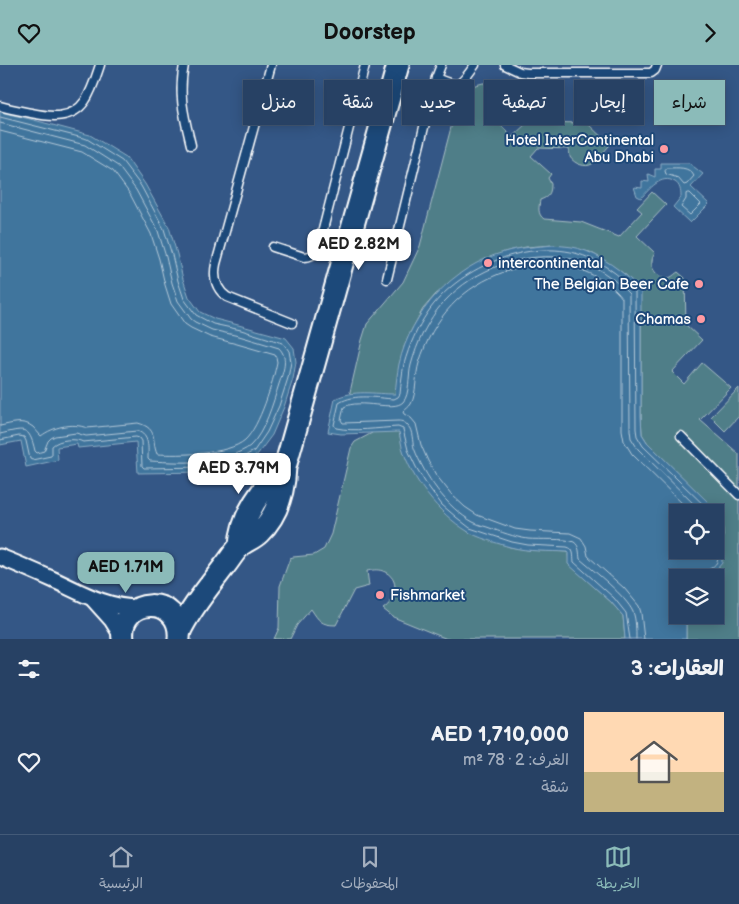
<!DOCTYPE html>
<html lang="ar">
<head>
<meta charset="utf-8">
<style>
  :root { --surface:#274164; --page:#334c6d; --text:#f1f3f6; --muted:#a4afbf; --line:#435a78; --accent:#8bbbb9 }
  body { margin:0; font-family:"Balsamiq Sans","Playpen Sans Arabic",sans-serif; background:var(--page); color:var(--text); direction:rtl; height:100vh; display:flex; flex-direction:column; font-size:19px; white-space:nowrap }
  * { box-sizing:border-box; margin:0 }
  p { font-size:16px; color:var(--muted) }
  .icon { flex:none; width:28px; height:28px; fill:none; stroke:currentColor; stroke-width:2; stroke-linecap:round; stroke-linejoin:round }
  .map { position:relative; height:574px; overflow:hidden; direction:ltr }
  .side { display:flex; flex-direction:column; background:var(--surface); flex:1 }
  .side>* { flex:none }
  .top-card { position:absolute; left:15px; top:15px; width:710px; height:45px; direction:rtl; display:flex; gap:10px }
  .fabs { position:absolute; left:669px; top:439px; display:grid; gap:10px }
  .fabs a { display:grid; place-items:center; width:55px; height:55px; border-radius:0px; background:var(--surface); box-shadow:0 2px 12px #0003,0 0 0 1px var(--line); font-size:25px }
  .price { position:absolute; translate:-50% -42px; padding:0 11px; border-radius:10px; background:#fff; color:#222; font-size:16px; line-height:32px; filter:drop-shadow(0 1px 2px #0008) }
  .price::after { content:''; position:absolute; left:50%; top:30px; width:15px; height:11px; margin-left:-8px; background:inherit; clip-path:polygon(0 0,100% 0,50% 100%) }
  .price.current { background:var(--accent); color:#111 }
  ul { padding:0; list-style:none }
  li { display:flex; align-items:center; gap:15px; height:125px; padding:0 15px }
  li span { display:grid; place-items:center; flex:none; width:140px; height:100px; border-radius:0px; color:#555 }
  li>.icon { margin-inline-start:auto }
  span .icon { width:60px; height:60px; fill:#fffc; stroke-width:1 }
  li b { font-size:21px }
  h2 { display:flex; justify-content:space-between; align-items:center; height:60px; padding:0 15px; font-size:21px }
  .chip { padding:0 18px; border-radius:0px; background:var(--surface); box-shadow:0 2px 12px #0003,0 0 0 1px var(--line); font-size:18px; line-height:45px }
  .chip.current { background:var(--accent); color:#111 }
  header { display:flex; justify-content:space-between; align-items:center; height:65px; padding:0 15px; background:var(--accent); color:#111; font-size:22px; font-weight:800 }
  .dock { display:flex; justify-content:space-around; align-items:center; height:70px; border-top:1px solid var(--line); background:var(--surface); font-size:14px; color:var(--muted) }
  .dock a { display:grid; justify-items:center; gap:2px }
  .dock .current { color:var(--accent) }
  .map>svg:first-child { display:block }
</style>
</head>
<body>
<header><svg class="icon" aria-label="forward" viewBox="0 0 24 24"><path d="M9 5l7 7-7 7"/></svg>Doorstep<svg class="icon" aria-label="heart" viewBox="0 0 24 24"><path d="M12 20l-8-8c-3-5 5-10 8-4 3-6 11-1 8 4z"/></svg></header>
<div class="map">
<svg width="739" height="574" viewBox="0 0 739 574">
  <rect width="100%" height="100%" fill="#345786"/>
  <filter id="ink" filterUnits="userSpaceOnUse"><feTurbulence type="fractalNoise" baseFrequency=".02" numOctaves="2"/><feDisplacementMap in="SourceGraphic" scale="10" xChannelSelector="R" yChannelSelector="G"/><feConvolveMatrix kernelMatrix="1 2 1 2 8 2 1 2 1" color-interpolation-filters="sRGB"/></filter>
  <g filter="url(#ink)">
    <g fill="#507e88" stroke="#a8bec4">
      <path d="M483,18L511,19L485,44L512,72L528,57L587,58L610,80C605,85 598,95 592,99C586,103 574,99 570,92C570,91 569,84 569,84L538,83L531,91L551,109L548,113L551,119C551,128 549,132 540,135C539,142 537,149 544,154L581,157L619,172L642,147L637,143L652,127L666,140L637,171L655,188C654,190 652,193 652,196C650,206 662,216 671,212C673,211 676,208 678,207L685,213L686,260L702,275L672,307L684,319L702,298L731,323L700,355L739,389V574H686V550H715V512H707C710,510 714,508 716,505C726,494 724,465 721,451L647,377L642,369L641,351V254L627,211L604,195L590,187L553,180L526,182L504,187L436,229L423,244L412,264L404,282L399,367L404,387L468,467L510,482L528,485L568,487L569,499L611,537L623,551L625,574H447L393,552L383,544C397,535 401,513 383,506C377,504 372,505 367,506L369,521L354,525L336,560C321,560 319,556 311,544L297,560L290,574H274L279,563L280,521L289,496L290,493L293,492L314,490L324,484L331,469L351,383L355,377L372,368L359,334L350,327L362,275L367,259L403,217L420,181L460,28L468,22Z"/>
      <polygon points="739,323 739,351 725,366 711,352"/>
    </g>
    <g fill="#40759d" stroke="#8cacc4" fill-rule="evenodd">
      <polygon points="0,47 30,54 90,70 126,92 145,119 169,162 177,189 183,214 189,232 200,247 215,254 242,261 286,273 294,283 296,297 293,314 284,342 272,370 257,390 240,399 210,407 138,408 136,377 78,383 77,379 57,382 58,395 26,402 21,376 0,380"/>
      <path d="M661,98H689L703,109L691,122L709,139L690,158L673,142L681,132C681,126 680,120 675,117C661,108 649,125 641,133L637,131L634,122L642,123V116L649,117L648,109L655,112V104H661Z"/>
      <path d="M553,180C561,181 569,181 577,183C602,190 622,206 641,224V351L642,369L647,377L717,446L721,451L722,458V498L717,504L707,512H678V550H686V574H625L623,551L611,537L568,499V487C549,486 529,487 510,482C500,479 475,472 467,466C439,449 411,414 402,382C401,377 400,372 399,367L341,369L328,367L335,334C354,324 374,329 395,329C396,319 397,309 399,299C411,247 452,202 504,187C520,182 536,182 553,180ZM678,448H715V485H678Z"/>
    </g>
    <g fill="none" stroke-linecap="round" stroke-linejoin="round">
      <g stroke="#b3c8d8" stroke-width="1">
        <path d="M0,52L87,74L122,96L141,121L164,164L172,190L178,216L184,234L196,250L213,259L241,265L283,278L289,286L291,297L288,313L279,341L267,367L254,386L239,394L209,402L144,403L142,401L141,376L139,373L136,372L83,377C76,373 59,374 52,381V389L51,391L32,395L30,394L26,376L24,372L19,371L0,375"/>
        <path d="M0,58L85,80L118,101L136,125L158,166L166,192L172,218L178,236L191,254L195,257L212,265L239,271L279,283C289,293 283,307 279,319C273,338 265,367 250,381C242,388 218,395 207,396C190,398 167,397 150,396L148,394C148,383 150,370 137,366L86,371L76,368L55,371L51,373L48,376L44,386L37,388L35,386C29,359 23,364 0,369"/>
        <path d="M0,66L82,87L113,106L130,129L151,169L159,194L165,220L171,239L185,259L191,263L210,272L237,279L275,290L276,292L277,297C273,317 260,361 245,375C228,390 179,390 157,389C151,375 159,364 138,358L87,363C72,357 53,362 41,371C38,368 36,365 33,362C23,354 11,359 0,361"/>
        <path d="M668,103C678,103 689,101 694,111L687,119L684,120L678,113L666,109L665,106Z"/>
        <polygon points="688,128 690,128 701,139 690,150 681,142 686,134 686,129"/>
        <path d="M704,512C705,504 713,504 717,497C720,490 718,458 715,451"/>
        <path d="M630,574L626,548L614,533L574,497C573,491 575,484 567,482L528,480L512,477L470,463L456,452L442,440L425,417L416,402L408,385L403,364L398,362C378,363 355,367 336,363L334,360L339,338C355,328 376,333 394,334L398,332L400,329C401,319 402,309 404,299C409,281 417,263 428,247C457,204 524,175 575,188C598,194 619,209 635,226L636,364L637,371L643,381L712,448"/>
        <path d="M636,574C636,566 636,554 633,547C626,531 594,506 580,494C579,488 580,481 574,477C566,473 538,475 528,474C514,472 501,467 487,462C483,461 477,459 473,457C447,443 424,410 414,383C412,376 413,366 408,361C405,357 402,356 398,356L343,358L341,355L344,342C360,333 393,347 403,337C410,330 408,310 411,300C414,289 418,278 423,268C429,257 435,246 444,237C475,203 526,185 572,194C593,198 614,213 629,229L630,365L631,373L638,384L703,448"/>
        <path d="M644,574L641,548L639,541L624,523L588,491L586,481L581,473L570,468L530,466L515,464L477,450L465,442L452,430L436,410L428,396L421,380L416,359L411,353L404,349L403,347C406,344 409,342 411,339C417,328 415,310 419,298C433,253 462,221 507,206C521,201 535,200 549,199C572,198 609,214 622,233V365L624,376L632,389L692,448"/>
      </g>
      <defs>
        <g id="lane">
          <path d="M184,0C178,30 184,51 191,80"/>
          <path d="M271,0L216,199C213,213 216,224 227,232L292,258"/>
          <polyline points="505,0 520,7 528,8 651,8 655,5 657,0"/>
          <path d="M436,13C462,24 459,21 475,0"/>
          <path d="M0,41C10,44 21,46 31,48C50,52 72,55 85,36C92,26 96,12 100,0"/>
          <path d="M273,182L304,192C310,192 314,190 318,184L365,0"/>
          <polyline points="387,214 436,13 441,0"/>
          <polyline points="681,371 739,430"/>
        </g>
        <g id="street">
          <path d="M0,492C18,499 36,507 54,515C82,528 107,543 138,543"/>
          <polyline points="94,535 112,555 122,571"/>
        </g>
        <g id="secondary">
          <path d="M240,481C241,451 263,421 285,402"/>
          <path d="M180,566C191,543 208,523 223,503C229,496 234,487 240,481C245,476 253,474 259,468C277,451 284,427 285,402L398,0"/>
          <path d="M123,574C117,531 183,528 179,574"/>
        </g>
      </defs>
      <use href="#lane" stroke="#fff" stroke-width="11"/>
      <use href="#street" stroke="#fff" stroke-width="19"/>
      <use href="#secondary" stroke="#fff" stroke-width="25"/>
      <use href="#lane" stroke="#1f4a7a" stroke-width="8"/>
      <use href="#street" stroke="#1f4a7a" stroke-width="15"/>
      <use href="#secondary" stroke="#1f4a7a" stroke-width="21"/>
    </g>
  </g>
  <g fill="#ff9aa2" stroke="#1f4a7a" stroke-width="2">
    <circle cx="664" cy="84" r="5"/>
    <circle cx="488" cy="198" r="5"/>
    <circle cx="699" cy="219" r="5"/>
    <circle cx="701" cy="254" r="5"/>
    <circle cx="380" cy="530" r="5"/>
  </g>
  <g text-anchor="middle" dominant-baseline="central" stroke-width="4" stroke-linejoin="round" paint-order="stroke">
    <g font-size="15" fill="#fff" stroke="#1f4a7a" text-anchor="end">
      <text x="654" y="75">Hotel InterContinental<tspan x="654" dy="17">Abu Dhabi</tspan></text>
      <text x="498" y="198" text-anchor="start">intercontinental</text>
      <text x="689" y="219">The Belgian Beer Cafe</text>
      <text x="691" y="254">Chamas</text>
      <text x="390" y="530" text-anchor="start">Fishmarket</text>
    </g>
  </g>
</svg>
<div class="fabs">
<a><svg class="icon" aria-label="locate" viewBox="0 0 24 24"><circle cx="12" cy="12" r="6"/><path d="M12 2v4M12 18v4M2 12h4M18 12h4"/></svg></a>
<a><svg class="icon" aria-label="layers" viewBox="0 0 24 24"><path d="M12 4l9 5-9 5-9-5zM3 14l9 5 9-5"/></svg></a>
</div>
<b class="price" style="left:359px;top:206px">AED 2.82M</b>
<b class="price" style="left:239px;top:430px">AED 3.79M</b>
<b class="price current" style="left:126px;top:529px">AED 1.71M</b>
<div class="top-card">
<a class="chip current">شراء</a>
<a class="chip">إيجار</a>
<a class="chip">تصفية</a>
<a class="chip">جديد</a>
<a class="chip">شقة</a>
<a class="chip">منزل</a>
</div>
</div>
<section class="side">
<h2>العقارات: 3<svg class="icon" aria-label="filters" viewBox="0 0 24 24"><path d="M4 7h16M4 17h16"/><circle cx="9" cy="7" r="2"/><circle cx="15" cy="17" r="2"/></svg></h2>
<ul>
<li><span style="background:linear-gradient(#ffd9b3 60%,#c2b280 0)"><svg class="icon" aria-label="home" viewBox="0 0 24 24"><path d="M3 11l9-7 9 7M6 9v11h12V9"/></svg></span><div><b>AED 1,710,000</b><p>الغرف: 2 · 78 m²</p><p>شقة</p></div><svg class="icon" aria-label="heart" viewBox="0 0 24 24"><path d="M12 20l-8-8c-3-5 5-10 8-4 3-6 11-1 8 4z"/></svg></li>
</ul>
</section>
<nav class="dock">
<a class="current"><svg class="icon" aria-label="map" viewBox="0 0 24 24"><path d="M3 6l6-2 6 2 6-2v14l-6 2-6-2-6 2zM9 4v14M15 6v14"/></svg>الخريطة</a>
<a><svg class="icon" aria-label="saved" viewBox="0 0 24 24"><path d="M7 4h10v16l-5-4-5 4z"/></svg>المحفوظات</a>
<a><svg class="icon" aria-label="home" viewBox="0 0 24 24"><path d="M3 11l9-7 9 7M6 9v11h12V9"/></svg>الرئيسية</a>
</nav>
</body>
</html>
